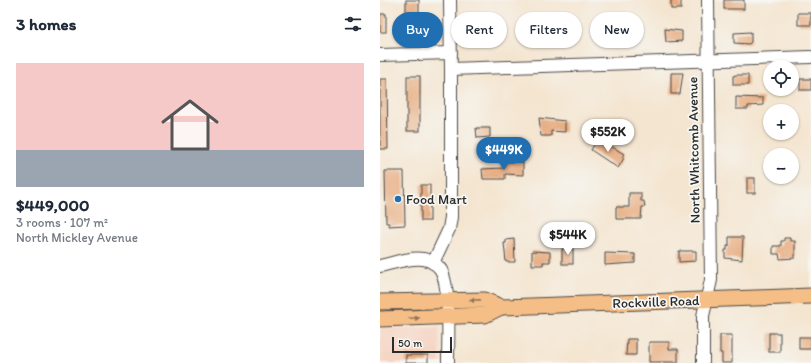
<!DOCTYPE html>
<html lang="en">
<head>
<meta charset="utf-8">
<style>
  :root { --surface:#fff; --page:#f2f2f3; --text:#1f2937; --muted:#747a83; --accent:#1f6fb2 }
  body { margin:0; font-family:Itim,sans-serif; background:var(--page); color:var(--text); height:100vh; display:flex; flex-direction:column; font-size:15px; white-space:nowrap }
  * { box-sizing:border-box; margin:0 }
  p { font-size:13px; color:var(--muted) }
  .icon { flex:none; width:22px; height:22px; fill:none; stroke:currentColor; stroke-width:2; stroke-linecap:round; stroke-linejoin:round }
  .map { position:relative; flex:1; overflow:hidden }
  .panel { display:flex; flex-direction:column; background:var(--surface); width:380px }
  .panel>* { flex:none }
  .top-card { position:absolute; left:12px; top:12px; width:359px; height:36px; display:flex; gap:8px }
  .controls { position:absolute; left:383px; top:60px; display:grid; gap:8px }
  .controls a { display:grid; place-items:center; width:36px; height:36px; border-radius:50%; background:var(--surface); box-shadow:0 1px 3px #0004; font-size:20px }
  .scale { position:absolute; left:12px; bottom:10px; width:60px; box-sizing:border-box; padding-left:4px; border:2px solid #2b2b2b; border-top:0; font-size:11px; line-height:14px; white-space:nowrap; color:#2b2b2b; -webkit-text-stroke:3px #f6f6f2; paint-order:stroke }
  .price { position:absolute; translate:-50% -34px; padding:0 9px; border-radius:14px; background:#fff; color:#222; font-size:13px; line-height:26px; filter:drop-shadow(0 1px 2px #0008) }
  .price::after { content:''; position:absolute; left:50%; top:24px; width:12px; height:9px; margin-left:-6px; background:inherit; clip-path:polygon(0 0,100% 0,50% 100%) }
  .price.on { background:var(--accent); color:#fff }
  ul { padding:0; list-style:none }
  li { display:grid; align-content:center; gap:8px; height:212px; padding:0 16px }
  li span { display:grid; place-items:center; height:124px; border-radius:0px; color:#555 }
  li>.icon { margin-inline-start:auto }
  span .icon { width:72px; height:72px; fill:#fffc; stroke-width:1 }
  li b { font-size:17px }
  h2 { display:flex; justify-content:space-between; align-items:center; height:48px; padding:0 16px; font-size:17px }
  .chip { padding:0 14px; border-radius:18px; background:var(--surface); box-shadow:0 1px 3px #0004; font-size:14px; line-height:36px }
  .chip.on { background:var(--accent); color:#fff }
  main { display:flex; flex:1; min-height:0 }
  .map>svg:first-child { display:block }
</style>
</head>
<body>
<main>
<section class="panel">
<h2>3 homes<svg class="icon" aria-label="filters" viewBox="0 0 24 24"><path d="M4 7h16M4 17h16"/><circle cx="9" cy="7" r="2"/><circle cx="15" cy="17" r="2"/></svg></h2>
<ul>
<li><span style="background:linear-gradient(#f6c9c9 70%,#9aa5b1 0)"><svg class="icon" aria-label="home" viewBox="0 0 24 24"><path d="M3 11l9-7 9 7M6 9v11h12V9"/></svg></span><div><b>$449,000</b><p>3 rooms · 107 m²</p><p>North Mickley Avenue</p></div></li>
</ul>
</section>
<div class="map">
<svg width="431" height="363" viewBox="0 0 431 363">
  <rect width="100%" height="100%" fill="#f6f6f2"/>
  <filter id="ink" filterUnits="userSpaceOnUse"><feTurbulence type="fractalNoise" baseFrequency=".025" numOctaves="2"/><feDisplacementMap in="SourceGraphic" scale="8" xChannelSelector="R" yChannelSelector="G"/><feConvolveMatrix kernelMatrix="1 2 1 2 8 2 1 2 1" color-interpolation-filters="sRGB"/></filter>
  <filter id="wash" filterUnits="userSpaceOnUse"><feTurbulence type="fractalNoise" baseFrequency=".012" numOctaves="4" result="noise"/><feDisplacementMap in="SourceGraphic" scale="16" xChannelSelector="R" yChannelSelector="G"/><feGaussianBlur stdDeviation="0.9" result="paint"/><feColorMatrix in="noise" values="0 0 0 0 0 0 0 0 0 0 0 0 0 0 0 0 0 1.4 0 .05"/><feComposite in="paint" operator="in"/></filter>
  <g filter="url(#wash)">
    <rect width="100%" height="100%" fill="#f4e5d0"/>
    <polygon fill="#f5d3c1" points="59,327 60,363 0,363 0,328"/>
    <g id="blocks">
      <g fill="#e7ac80">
        <rect x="26" y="0" width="13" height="32"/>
        <rect x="291" y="0" width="10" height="9"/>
        <rect x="344" y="0" width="20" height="9"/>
        <rect x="418" y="13" width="13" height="12"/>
        <rect x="0" y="14" width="6" height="18"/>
        <polygon points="103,16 116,16 116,41 97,41 97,29 103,29"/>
        <polygon points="218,27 230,27 230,30 233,30 233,36 229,36 228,41 222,41 222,39 218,39"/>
        <polygon points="285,29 302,31 302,41 286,42"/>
        <polygon points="371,32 371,42 369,44 354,43 354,33"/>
        <polygon points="291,73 303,73 300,94 291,94"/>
        <polygon points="356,75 368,75 368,85 353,85 353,76"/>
        <rect x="27" y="76" width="13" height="55"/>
        <polygon points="0,79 7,79 8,149 0,149"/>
        <rect x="420" y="79" width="11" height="11"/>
        <polygon points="356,97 383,98 383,105 368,106 368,109 356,109"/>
        <polygon points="159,118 185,121 185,132 171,131 171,136 161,136"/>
        <polygon points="96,128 110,128 110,137 97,138"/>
        <polygon points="217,140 223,144 224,142 244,154 242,157 244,158 238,168 211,150"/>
        <polygon points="125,162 143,162 143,175 125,174 125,179 103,179 102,169 124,168"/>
        <polygon points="5,171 24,171 25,225 9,226 9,223 6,223"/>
        <rect x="367" y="178" width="8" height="15"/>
        <rect x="41" y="185" width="9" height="36"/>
        <polygon points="249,193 261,193 261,201 264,201 265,207 262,207 261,219 236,219 236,207 249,207"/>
        <polygon points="349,237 363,237 362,260 345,258 345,250 347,250 347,246 349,246"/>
        <polygon points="404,238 410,238 410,241 415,241 415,258 400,259 399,254 393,254 393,246 401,246 401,241 404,241"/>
        <polygon points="134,239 135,262 126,262 124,243 126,243 126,240"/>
        <rect x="182" y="249" width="11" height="15"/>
        <polygon points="152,251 170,252 170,262 163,262 163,265 152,265"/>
        <polygon points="299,251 316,251 316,261 299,262"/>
        <polygon points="225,253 255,254 255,263 225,265"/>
        <rect x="389" y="333" width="11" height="19"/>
        <polygon points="340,335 352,335 352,363 342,363 342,353 340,353"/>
        <rect x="419" y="337" width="12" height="12"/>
        <polygon points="247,339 256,339 256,355 246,355"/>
        <polygon points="269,342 289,342 289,349 298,349 298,362 269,362"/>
        <rect x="26" y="355" width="22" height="8"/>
      </g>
    </g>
  </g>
  <g filter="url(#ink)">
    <use href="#blocks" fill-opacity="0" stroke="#494744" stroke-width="1"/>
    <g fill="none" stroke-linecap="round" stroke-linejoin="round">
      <defs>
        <g id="minor">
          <polyline points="0,55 71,53"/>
          <polyline points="71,69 431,57"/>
          <polyline points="53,263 69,229 71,217 71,69 70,0"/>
          <path d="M0,266C13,263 30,257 43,259C50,260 57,264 61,270C71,290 68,340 68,363"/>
          <polyline points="323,363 323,316 331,280 328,0"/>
        </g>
        <g id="major">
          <polyline points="0,302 105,300 121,307"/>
          <polyline points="0,319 105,315 121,307 431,296"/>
        </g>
      </defs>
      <use href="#minor" stroke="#494744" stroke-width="14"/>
      <use href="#major" stroke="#494744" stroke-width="17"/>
      <use href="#minor" stroke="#fff" stroke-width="12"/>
      <use href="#major" stroke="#f6be87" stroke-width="15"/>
    </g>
    <defs><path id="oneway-solid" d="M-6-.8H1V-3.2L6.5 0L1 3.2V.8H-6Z"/></defs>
    <g fill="#907459">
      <use href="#oneway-solid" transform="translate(95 300) rotate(179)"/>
      <use href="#oneway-solid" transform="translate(34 318) rotate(-2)"/>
    </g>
  </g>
  <circle fill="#1f6fb2" stroke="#f6f6f2" stroke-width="1.5" cx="18" cy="199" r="4"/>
  <g text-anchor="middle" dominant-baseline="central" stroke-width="3.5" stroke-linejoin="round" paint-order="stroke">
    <g font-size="14" fill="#2b2b2b" stroke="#f6f6f2">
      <text transform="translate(314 150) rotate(-91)">North Whitcomb Avenue</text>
      <text transform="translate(276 302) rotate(-2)">Rockville Road</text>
    </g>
    <g font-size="14" fill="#2b2b2b" stroke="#f6f6f2" text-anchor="start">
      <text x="26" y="199">Food Mart</text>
    </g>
  </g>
</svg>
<div class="controls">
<a><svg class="icon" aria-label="locate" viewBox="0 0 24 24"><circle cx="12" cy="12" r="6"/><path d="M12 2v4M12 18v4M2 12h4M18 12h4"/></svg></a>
<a>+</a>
<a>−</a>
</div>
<div class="scale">50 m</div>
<b class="price" style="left:228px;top:153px">$552K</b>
<b class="price on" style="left:124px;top:171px">$449K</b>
<b class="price" style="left:188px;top:256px">$544K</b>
<div class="top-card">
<a class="chip on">Buy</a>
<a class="chip">Rent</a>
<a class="chip">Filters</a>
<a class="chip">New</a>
</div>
</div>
</main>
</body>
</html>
